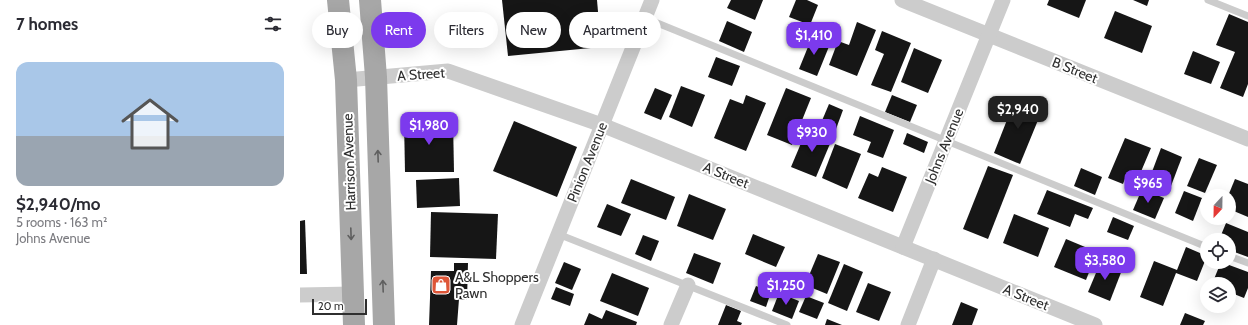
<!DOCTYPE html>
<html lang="en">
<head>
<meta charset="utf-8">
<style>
  :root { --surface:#fff; --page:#f2f2f3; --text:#2b2b33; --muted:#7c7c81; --line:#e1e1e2; --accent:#7c3aed }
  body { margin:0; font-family:Cabin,sans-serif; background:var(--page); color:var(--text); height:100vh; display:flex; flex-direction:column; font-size:15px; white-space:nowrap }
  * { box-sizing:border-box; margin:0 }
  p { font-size:13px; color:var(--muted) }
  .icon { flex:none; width:22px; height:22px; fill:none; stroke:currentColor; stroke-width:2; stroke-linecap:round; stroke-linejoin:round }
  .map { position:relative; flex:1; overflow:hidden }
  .sheet { display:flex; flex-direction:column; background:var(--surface); width:300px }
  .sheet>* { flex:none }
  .hud { position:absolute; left:12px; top:12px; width:380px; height:36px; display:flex; gap:8px }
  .needle { width:26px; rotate:202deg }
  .fabs { position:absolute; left:900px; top:189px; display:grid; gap:8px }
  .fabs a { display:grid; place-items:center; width:36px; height:36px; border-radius:50%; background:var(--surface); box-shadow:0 4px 16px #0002; font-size:20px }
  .scale { position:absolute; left:12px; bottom:10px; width:55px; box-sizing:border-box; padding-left:4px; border:2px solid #2f2f2f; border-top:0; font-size:11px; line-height:14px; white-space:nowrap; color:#2f2f2f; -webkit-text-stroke:3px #fff; paint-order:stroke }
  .price { position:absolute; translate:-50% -34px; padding:0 9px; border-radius:8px; background:var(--accent); color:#fff; font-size:13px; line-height:26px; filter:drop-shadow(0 1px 2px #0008) }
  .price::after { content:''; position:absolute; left:50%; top:24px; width:12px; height:9px; margin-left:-6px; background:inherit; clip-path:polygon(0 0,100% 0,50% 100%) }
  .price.active { background:#222; color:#fff }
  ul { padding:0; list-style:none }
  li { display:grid; align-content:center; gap:8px; height:212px; padding:0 16px }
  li+li { border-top:1px solid var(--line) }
  li span { display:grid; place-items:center; height:124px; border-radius:12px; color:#555 }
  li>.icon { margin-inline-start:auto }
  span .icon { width:72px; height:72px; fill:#fffc; stroke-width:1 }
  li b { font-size:17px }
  h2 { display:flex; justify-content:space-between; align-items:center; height:48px; padding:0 16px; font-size:17px }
  .pill { padding:0 14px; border-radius:18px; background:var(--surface); box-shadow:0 4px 16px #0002; font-size:14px; line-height:36px }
  .pill.active { background:var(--accent); color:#fff }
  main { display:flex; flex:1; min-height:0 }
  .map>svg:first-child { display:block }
</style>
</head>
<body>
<main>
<section class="sheet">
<h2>7 homes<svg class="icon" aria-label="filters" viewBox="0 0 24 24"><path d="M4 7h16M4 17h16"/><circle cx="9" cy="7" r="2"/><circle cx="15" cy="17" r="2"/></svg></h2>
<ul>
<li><span style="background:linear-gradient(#a9c7e8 60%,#9aa5b1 0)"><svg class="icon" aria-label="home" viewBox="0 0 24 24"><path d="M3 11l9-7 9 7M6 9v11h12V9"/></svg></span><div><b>$2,940/mo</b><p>5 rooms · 163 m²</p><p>Johns Avenue</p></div></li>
</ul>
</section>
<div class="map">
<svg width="948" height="325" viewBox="0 0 948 325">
  <rect width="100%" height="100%" fill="#fff"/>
  <g fill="#161616">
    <polygon points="202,0 297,0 301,47 208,56"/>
    <polygon points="431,0 463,0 455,20 427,8"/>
    <polygon points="496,0 507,0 518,5 510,25 489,17"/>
    <polygon points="749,0 786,0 779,18 747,5"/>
    <polygon points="833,0 849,0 847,6"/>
    <polygon points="815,11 852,26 842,53 804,38"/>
    <polygon points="929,14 948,22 948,84 943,97 920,88 935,52 916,45"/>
    <polygon points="427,21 452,32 444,52 419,41"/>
    <polygon points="557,22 576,30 557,76 529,65 538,41 549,45"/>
    <polygon points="582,31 611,43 591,92 571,85 584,54 575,50"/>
    <polygon points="512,37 530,44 517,76 499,69"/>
    <polygon points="614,48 642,60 628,93 601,82"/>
    <polygon points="893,51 920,62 911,84 884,74"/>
    <polygon points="416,57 440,66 432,86 408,77"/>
    <polygon points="381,86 405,95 392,127 369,117"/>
    <polygon points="355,88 372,95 361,120 344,113"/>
    <polygon points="486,88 511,98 492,145 467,135"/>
    <polygon points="446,95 466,103 446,151 414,138 430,99 443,104"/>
    <polygon points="592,95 617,105 610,122 585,112"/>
    <polygon points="716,97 743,108 720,164 694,153"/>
    <polygon points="529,104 543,110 536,129 521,123"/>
    <polygon points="560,116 594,130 583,158 567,152 571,142 553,135"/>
    <polygon points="104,120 153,120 154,172 105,172"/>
    <polygon points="214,121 277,147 257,197 193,171"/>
    <polygon points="507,129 532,139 516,177 491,167"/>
    <polygon points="607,133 628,142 624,153 603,144"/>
    <polygon points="825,138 851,148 837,181 826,176 823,184 808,178"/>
    <polygon points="535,144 561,154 547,189 522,178"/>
    <polygon points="861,148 882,157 871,186 850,177"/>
    <polygon points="899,158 917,165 905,193 887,186"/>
    <polygon points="688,166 713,175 688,239 663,229"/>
    <polygon points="582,167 607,177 593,212 558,198 569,173 578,177"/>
    <polygon points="781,168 802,177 795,195 774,186"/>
    <polygon points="159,178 160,206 117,208 116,180"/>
    <polygon points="331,179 375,197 366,220 321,203"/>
    <polygon points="935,179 948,184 948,217 929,209 928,196"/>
    <polygon points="842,189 864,198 855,219 833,210"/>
    <polygon points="747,190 793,208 788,219 775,214 770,227 737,214"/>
    <polygon points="884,191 902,198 893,221 875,213"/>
    <polygon points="389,194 426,209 413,240 377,226"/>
    <polygon points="307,204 331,214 321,236 297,227"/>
    <polygon points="131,212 198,214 196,259 130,257"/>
    <polygon points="714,214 749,228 738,257 703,243"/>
    <polygon points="813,217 834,226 828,240 807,232"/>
    <polygon points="5,220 7,274 0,274 0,221"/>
    <polygon points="926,223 948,232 948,257 929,250 929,240 919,240"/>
    <polygon points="453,234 485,247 476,267 445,254"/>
    <polygon points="343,235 359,241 351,261 335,254"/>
    <polygon points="766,239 797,252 786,280 754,267"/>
    <polygon points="886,247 907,256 897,281 876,273 863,306 840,297 854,261 877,270"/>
    <polygon points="394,253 421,263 413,284 386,273"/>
    <polygon points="518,254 540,262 527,294 505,285"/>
    <polygon points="801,261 822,270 810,301 788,292"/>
    <polygon points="264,262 281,269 272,290 255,283"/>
    <polygon points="921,262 948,272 948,288 944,298 929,292 929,284 912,284"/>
    <polygon points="154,263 168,263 167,300 159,299 157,325 129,325 131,271 154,271"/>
    <polygon points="544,264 563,272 547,311 528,303"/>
    <polygon points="312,273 349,288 338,316 300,301"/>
    <polygon points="568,283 591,292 579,321 556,312"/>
    <polygon points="456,286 471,292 466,307 450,301"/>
    <polygon points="256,287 274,294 270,306 251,299"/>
    <polygon points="479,293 499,301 492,319 472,311"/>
    <polygon points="506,296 524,303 517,319 499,312"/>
    <polygon points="661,302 678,309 672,325 652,325"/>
    <polygon points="426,305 441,311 437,321 442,323 441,325 418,325"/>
    <polygon points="306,310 337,322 336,325 284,325 289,313 302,319"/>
    <polygon points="885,313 905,321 903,325 880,325"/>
    <polygon points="527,319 542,325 525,325"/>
  </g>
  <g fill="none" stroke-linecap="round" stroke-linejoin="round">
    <g stroke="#ccc" stroke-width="7">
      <polyline points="908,0 948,16"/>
      <polyline points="345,18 907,247"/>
      <polyline points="258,234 487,325"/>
      <polyline points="929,256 948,263"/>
    </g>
    <g stroke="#ccc" stroke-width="15">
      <polyline points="602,0 948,139"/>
      <polyline points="46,80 148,71 302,125 795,325"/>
      <polyline points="603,247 703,0"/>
      <polyline points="0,295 53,294"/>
      <polyline points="222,325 352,0"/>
      <polyline points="371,325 388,285"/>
      <polyline points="608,325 634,259"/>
    </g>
    <g stroke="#a7a7a7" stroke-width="22">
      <polyline points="38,0 46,80 54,325"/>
      <polyline points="70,0 76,77 84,325"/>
    </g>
  </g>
  <defs><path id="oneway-shaft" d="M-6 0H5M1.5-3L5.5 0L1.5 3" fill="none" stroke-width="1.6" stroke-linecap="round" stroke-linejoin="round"/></defs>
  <g stroke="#5f5f5f">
    <use href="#oneway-shaft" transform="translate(78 156) rotate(-92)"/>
    <use href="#oneway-shaft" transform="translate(51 234) rotate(88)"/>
    <use href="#oneway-shaft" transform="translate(83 286) rotate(-92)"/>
  </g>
  <defs>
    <symbol id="shop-square" viewBox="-11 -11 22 22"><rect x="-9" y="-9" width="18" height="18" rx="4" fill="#de5638" stroke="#fff"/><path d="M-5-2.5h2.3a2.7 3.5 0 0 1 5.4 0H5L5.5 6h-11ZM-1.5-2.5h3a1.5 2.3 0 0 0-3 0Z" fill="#fff"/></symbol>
  </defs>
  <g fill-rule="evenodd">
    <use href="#shop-square" x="130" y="274" width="22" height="22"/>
  </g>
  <g text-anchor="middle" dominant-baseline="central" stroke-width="4" stroke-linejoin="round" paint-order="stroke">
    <g font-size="14" fill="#2f2f2f" stroke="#fff">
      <text transform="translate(775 70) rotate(22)">B Street</text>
      <text transform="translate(121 74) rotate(-4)">A Street</text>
      <text transform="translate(644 146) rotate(-68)">Johns Avenue</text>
      <text transform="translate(49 162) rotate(-92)">Harrison Avenue</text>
      <text transform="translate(287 162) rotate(-68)">Pinion Avenue</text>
      <text transform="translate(426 175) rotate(22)">A Street</text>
      <text transform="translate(726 297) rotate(22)">A Street</text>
    </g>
    <g font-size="14" fill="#2f2f2f" stroke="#fff" text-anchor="start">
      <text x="155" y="277">A&amp;L Shoppers<tspan x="155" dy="16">Pawn</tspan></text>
    </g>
  </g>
</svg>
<div class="fabs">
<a><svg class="needle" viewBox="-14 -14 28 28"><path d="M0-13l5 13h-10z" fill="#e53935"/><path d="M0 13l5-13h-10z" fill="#7c7c81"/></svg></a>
<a><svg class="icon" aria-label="locate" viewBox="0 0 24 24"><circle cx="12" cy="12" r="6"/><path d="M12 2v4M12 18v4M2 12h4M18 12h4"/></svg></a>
<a><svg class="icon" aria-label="layers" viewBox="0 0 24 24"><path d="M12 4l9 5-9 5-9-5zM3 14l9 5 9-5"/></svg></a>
</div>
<div class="scale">20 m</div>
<b class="price" style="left:514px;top:56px">$1,410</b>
<b class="price active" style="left:718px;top:130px">$2,940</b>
<b class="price" style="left:129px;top:146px">$1,980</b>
<b class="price" style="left:512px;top:153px">$930</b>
<b class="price" style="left:848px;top:204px">$965</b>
<b class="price" style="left:805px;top:281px">$3,580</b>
<b class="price" style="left:486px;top:306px">$1,250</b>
<div class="hud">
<a class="pill">Buy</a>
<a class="pill active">Rent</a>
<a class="pill">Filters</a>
<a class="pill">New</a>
<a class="pill">Apartment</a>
</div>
</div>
</main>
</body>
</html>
